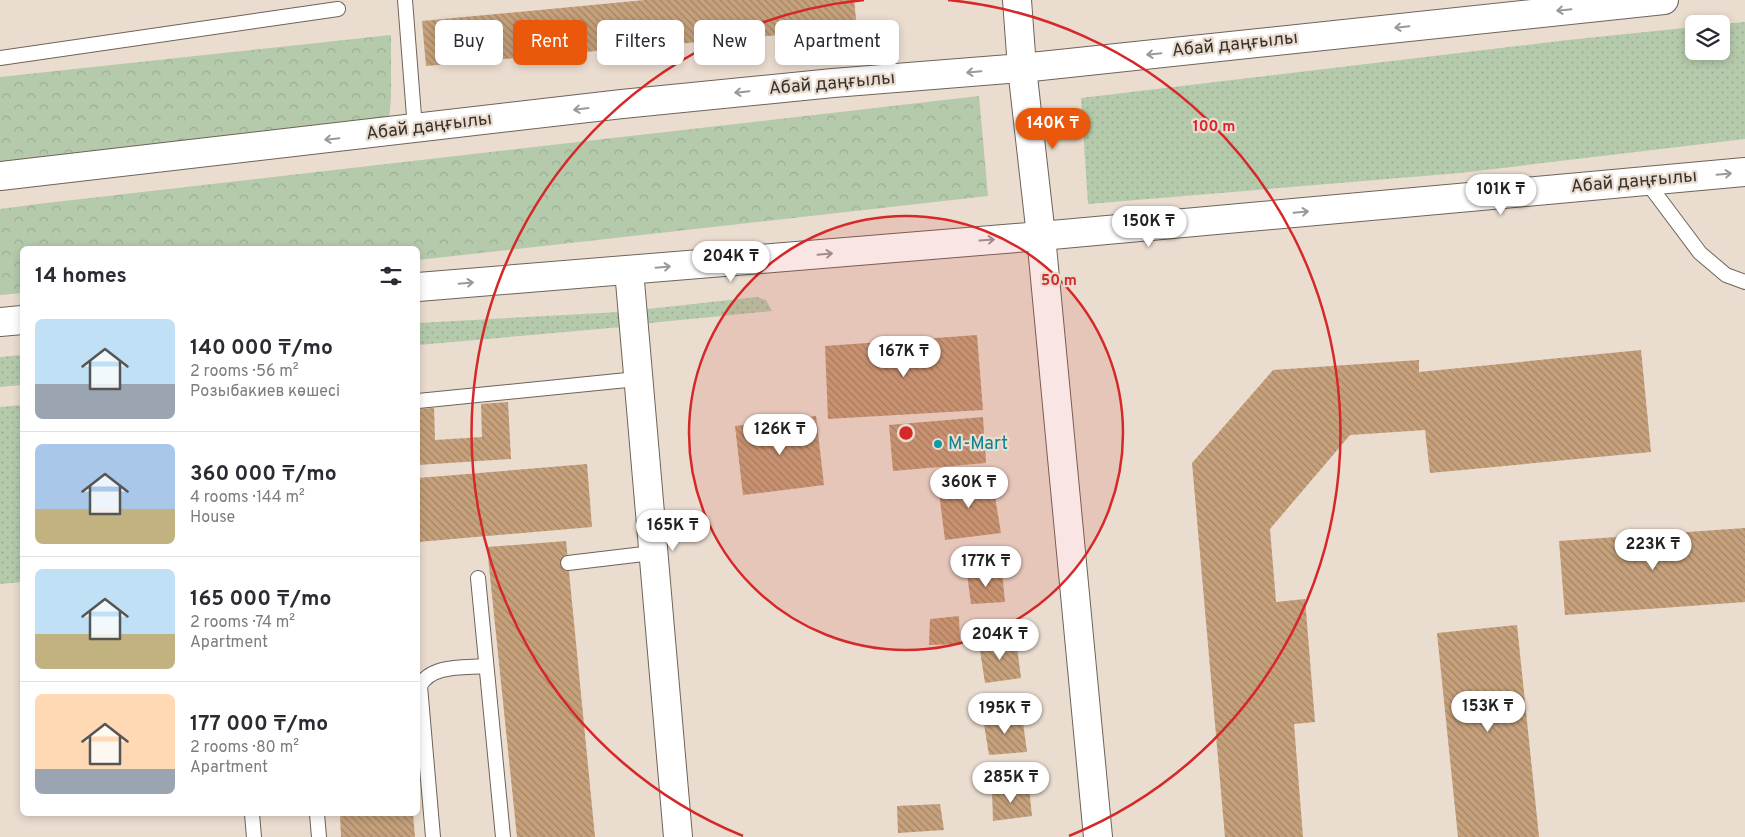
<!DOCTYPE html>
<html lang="en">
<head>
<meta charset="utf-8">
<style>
  :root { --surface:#fff; --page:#f7f7f7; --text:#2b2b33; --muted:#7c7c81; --line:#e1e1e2; --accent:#ea580c }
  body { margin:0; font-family:Overpass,sans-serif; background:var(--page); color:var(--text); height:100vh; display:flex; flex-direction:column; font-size:19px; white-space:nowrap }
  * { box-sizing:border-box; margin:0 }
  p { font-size:16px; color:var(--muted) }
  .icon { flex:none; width:28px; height:28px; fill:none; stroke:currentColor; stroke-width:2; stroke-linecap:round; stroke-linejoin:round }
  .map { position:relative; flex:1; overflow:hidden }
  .drawer { position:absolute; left:20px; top:246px; width:400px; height:570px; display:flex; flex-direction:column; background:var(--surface); border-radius:8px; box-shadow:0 2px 8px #0003 }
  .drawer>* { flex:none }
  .guide { position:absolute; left:435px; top:20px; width:475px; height:45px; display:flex; gap:10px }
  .buttons { position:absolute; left:1685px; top:15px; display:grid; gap:10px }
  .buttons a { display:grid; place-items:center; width:45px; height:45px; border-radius:8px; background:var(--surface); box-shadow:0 2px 8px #0003; font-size:25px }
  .price { position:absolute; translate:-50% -42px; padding:0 11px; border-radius:18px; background:#fff; color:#222; font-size:16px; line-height:32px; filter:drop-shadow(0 1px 2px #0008) }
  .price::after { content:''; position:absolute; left:50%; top:30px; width:15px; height:11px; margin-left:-8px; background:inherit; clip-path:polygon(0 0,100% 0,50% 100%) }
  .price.on { background:var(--accent); color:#fff }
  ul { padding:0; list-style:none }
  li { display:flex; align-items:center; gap:15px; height:125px; padding:0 15px }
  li+li { border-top:1px solid var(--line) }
  li span { display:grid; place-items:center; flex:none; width:140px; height:100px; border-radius:8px; color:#555 }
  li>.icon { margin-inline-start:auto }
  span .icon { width:60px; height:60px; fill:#fffc; stroke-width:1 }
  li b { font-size:21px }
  h2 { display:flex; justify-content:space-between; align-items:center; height:60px; padding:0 15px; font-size:21px }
  .tag { padding:0 18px; border-radius:8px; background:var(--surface); box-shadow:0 2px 8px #0003; font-size:18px; line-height:45px }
  .tag.on { background:var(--accent); color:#fff }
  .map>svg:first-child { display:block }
</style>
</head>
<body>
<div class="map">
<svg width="1745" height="837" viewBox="0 0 1745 837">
  <defs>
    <pattern id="grass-dots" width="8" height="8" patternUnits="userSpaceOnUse" patternTransform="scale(1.25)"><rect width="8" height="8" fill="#b4caab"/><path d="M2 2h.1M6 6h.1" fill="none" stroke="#9bae93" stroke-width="1.8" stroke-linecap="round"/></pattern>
    <pattern id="forest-crowns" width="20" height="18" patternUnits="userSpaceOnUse" patternTransform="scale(1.25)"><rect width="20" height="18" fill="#b4caab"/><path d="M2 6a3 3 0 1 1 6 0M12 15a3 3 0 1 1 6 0" fill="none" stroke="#9bae93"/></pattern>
    <pattern id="building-back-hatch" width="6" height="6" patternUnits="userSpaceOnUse" patternTransform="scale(1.25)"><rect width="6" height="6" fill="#c6a17c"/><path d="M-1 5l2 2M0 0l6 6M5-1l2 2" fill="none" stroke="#a28466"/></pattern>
  </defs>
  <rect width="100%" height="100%" fill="#eadccf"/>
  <g fill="url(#grass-dots)">
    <polygon points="1745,22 1745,139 1460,173 1088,204 1081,98 1568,40 1694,27 1694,51 1721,51 1721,24"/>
    <polygon points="757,297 766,300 772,311 640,324 639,310"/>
    <polygon points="620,312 622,327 418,345 418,323"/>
    <polygon points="22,355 22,385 0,387 0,357"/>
    <polygon points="22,405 22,582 0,584 0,407"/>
  </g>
  <g fill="url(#forest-crowns)">
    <polygon points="391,35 391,97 389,120 0,167 0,77"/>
    <polygon points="979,96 988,196 418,260 418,249 22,249 22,293 0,295 0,209 38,204"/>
  </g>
  <g fill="url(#building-back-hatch)">
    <polygon points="645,0 854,0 857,28 426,66 422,21"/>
    <polygon points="977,335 983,410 828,419 825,346"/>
    <polygon points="1641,350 1651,452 1430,473 1425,430 1350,435 1270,529 1276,602 1305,599 1315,722 1294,724 1303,837 1225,837 1192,463 1273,370 1419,360 1419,372"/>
    <polygon points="508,402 511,459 418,465 418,409 434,408 435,440 482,437 481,404"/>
    <polygon points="816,416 824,485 743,495 735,426"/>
    <polygon points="983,417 986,463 893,471 889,425"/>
    <polygon points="587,464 592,527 418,542 418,478"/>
    <polygon points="992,479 1001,533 945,540 938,485"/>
    <polygon points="1745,528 1745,602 1565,615 1559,541"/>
    <polygon points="566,541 595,837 517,837 487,547"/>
    <polygon points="1002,571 1005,602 971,604 967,574"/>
    <polygon points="959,616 960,644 929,645 930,619"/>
    <polygon points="1517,625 1539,837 1458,837 1437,633"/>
    <polygon points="1016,639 1021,678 985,683 979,644"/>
    <polygon points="1022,715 1027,752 989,755 983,718"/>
    <polygon points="1029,787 1032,816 993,821 992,791"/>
    <polygon points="940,804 944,830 898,833 897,806"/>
    <polygon points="340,814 413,814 415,837 341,837"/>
  </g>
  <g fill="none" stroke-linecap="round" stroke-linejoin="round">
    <defs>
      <g id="lane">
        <polyline points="405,0 415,129"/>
        <polyline points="0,58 338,9"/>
        <polyline points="1646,181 1700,253 1726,275 1745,282"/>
        <polyline points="418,401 637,379"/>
        <polyline points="568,563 652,553"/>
        <polyline points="478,578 503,837"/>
        <polyline points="252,814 254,837"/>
        <polyline points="317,814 319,837"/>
        <path d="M433,837L420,686C431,664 465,668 486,666"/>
      </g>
      <polyline id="street" points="629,270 678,837"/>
      <g id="secondary">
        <polyline points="1017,0 1022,68 1041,236 1098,837"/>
        <polyline points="0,176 622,104 833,83 1022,68 1664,0"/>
        <polyline points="418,287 1041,236 1745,172"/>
        <polyline points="0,322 22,320"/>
      </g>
    </defs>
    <use href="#lane" stroke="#6f6358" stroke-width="16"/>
    <use href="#street" stroke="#6f6358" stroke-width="30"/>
    <use href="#secondary" stroke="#6f6358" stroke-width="30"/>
    <use href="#lane" stroke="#fff" stroke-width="14"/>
    <use href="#street" stroke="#fff" stroke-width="28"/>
    <use href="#secondary" stroke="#fff" stroke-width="28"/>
  </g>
  <defs><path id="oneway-shaft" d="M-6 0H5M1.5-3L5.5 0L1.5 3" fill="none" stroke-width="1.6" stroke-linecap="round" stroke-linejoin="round" transform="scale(1.25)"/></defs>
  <g stroke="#9b9896">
    <use href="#oneway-shaft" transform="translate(1564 10) rotate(174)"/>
    <use href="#oneway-shaft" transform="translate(1402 27) rotate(174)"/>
    <use href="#oneway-shaft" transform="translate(1154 54) rotate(174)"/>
    <use href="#oneway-shaft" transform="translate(974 72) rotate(175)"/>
    <use href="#oneway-shaft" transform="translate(742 92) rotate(174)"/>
    <use href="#oneway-shaft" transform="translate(581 109) rotate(173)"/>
    <use href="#oneway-shaft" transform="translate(332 139) rotate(174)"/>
    <use href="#oneway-shaft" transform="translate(1724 174) rotate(-5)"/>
    <use href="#oneway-shaft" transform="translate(1301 212) rotate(-5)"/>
    <use href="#oneway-shaft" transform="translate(987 240) rotate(-4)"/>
    <use href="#oneway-shaft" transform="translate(825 254) rotate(-5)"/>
    <use href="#oneway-shaft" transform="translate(663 267) rotate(-5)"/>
    <use href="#oneway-shaft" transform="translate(466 283) rotate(-5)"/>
  </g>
  <circle cx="906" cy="433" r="217" fill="#d62828" fill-opacity=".12"/>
  <g fill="none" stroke="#d62828" stroke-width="2.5">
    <circle cx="906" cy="433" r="217"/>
    <path d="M743 836A435 435 0 0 1 864 0M948 0A435 435 0 0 1 1069 836"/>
  </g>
  <circle fill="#0f9aa8" stroke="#eadccf" stroke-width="2" cx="938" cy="444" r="5"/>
  <g text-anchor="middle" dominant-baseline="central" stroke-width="4.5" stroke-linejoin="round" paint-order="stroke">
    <g font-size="18" fill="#37322d" stroke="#eadccf">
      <text transform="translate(1235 45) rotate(-6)">Абай даңғылы</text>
      <text transform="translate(832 84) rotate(-5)">Абай даңғылы</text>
      <text transform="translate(429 127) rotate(-7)">Абай даңғылы</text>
      <text transform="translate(1634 182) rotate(-5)">Абай даңғылы</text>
    </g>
    <g font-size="18" fill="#0d838f" stroke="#eadccf" text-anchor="start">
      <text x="948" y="444">M-Mart</text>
    </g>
  </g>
  <circle cx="906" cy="433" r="8" fill="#d62828" stroke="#eadccf" stroke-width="2.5"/>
  <g font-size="15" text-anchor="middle" font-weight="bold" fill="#d62828" stroke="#eadccf" stroke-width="4.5" stroke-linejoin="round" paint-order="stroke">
    <text x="1214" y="131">100 m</text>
    <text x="1059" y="285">50 m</text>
  </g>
</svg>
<div class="buttons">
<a><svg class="icon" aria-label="layers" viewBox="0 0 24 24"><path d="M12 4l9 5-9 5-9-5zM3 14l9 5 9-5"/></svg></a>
</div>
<b class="price on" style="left:1053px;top:150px">140K ₸</b>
<b class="price" style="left:1501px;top:216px">101K ₸</b>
<b class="price" style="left:1149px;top:248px">150K ₸</b>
<b class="price" style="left:731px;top:283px">204K ₸</b>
<b class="price" style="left:904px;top:378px">167K ₸</b>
<b class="price" style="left:780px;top:456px">126K ₸</b>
<b class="price" style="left:969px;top:509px">360K ₸</b>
<b class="price" style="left:673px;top:552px">165K ₸</b>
<b class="price" style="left:1653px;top:571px">223K ₸</b>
<b class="price" style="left:986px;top:588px">177K ₸</b>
<b class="price" style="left:1000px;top:661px">204K ₸</b>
<b class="price" style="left:1488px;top:733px">153K ₸</b>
<b class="price" style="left:1005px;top:735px">195K ₸</b>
<b class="price" style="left:1011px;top:804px">285K ₸</b>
<div class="guide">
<a class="tag">Buy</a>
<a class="tag on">Rent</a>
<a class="tag">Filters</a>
<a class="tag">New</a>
<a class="tag">Apartment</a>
</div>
<section class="drawer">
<h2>14 homes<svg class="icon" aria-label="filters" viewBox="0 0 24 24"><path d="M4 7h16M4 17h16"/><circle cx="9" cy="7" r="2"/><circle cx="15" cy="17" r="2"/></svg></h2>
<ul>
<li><span style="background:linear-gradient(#bfe0f5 65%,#9aa5b1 0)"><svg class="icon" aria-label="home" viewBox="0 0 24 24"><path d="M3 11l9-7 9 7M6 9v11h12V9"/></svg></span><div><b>140 000 ₸/mo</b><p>2 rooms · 56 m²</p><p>Розыбакиев көшесі</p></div></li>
<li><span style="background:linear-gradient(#a9c7e8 65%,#c2b280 0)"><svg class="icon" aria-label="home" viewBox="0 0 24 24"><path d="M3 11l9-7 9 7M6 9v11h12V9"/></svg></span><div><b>360 000 ₸/mo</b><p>4 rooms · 144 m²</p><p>House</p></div></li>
<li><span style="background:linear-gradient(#bfe0f5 65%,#c2b280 0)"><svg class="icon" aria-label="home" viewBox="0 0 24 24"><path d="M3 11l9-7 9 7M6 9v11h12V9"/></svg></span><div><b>165 000 ₸/mo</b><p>2 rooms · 74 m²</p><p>Apartment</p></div></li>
<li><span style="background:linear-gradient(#ffd9b3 75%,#9aa5b1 0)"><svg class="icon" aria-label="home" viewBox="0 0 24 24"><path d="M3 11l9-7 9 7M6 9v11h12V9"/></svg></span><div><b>177 000 ₸/mo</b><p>2 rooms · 80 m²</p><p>Apartment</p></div></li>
</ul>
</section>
</div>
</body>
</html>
